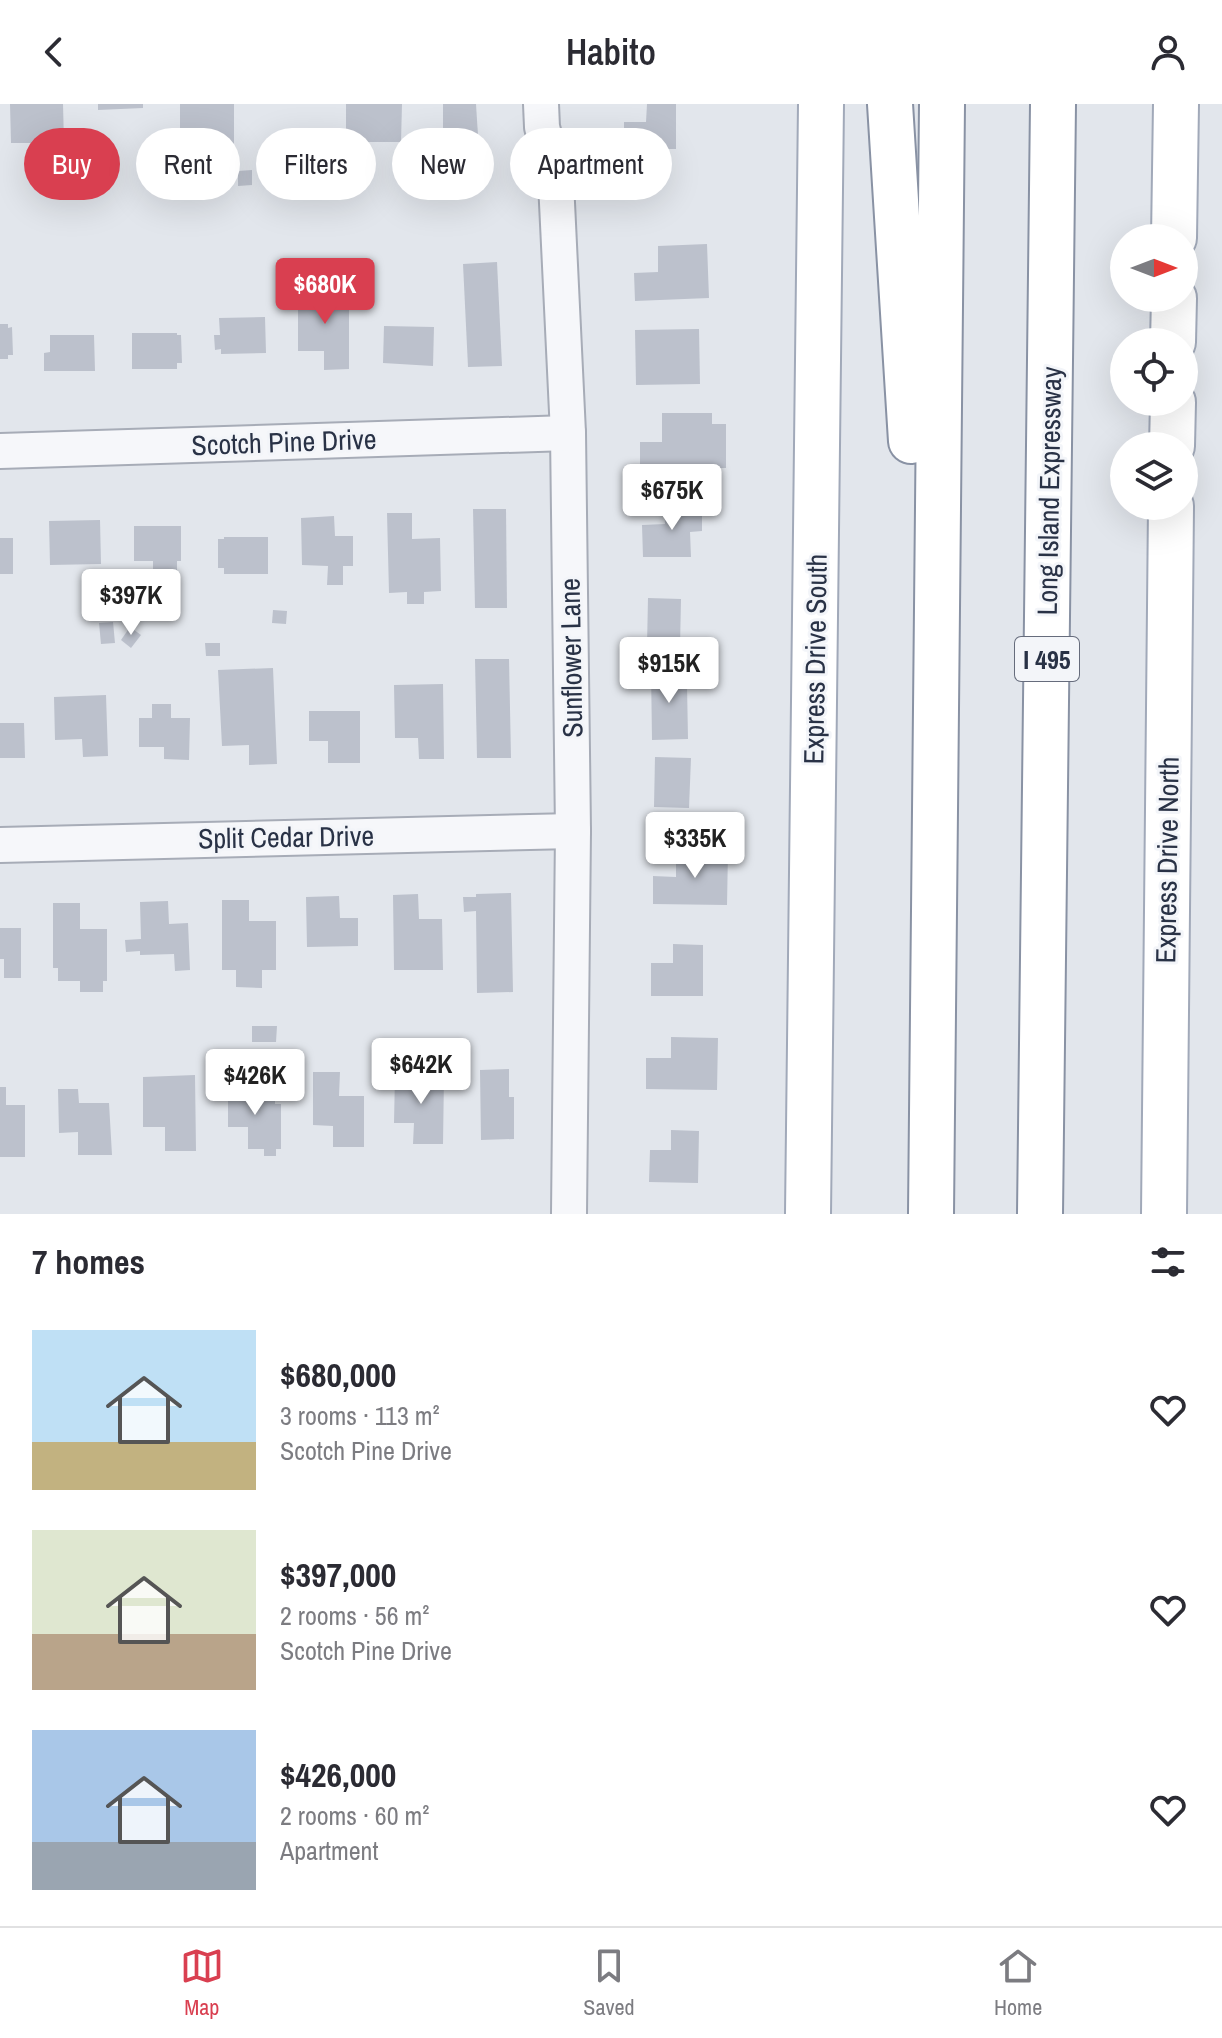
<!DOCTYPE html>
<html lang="en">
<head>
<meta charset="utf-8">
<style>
  :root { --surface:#fff; --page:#f7f7f7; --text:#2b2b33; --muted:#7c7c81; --line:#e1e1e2; --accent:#d93f50 }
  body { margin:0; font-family:"Archivo Narrow",sans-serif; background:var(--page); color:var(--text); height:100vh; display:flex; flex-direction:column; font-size:30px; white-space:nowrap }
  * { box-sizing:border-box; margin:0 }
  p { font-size:26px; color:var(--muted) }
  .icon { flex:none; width:44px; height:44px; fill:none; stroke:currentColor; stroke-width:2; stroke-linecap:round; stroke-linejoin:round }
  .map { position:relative; height:1110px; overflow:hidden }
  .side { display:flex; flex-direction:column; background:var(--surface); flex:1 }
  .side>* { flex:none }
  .top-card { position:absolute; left:24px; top:24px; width:800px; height:72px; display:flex; gap:16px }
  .needle { width:52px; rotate:90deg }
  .controls { position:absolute; left:1110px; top:120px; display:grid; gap:16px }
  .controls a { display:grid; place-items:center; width:88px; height:88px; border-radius:50%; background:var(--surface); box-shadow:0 8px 32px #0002; font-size:40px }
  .price { position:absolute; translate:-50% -68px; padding:0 18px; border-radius:8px; background:#fff; color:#222; font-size:26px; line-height:52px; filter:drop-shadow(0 2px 4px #0008) }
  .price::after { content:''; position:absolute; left:50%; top:48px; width:24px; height:18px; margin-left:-12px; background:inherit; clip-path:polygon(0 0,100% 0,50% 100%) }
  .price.on { background:var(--accent); color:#fff }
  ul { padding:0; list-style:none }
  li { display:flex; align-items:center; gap:24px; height:200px; padding:0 32px }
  li span { display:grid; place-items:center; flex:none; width:224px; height:160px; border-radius:0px; color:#555 }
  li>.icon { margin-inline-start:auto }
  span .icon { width:96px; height:96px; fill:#fffc; stroke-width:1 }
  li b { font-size:34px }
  h2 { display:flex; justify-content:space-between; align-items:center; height:96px; padding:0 32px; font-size:34px }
  .tag { padding:0 28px; border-radius:36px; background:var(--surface); box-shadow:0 8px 32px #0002; font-size:28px; line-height:72px }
  .tag.on { background:var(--accent); color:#fff }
  header { display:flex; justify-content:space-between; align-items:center; height:104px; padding:0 32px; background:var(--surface); font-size:36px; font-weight:600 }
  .dock { display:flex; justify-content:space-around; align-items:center; height:112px; border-top:2px solid var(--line); background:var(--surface); font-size:22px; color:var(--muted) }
  .dock a { display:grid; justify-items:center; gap:4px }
  .dock .on { color:var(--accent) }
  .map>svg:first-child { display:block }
</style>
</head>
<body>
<header><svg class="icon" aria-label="back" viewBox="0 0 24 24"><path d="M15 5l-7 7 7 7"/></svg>Habito<svg class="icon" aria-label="person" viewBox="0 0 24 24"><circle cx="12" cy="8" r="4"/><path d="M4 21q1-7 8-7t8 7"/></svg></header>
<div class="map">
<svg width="1222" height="1110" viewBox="0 0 1222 1110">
  <rect width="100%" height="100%" fill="#e2e6ec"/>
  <g fill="#bcc1cc">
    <polygon points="10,0 63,0 64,39 60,39 60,53 39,54 39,39 11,39"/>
    <polygon points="98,0 143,0 143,4 98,6"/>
    <polygon points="180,0 234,0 234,47 196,48 196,35 180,35"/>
    <polygon points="346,0 402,0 401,38 346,38"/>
    <polygon points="443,0 476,0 479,47 443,47"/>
    <polygon points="647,0 676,0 676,45 624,45 624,18 646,18"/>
    <polygon points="146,64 167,64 166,81 146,81"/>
    <polygon points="252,66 252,81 238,82 238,67"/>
    <polygon points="707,140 709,194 635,197 634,169 658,168 658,142"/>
    <polygon points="497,158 502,262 468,263 463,160"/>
    <polygon points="298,186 349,186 349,265 324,266 324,247 298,247"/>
    <polygon points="265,213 266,249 221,250 221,245 215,246 214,231 220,231 219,214"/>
    <polygon points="0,220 8,220 8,224 12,223 13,251 8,251 8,255 0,255"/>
    <polygon points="384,222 434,223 433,262 383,259"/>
    <polygon points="699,225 700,280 636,281 635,226"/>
    <polygon points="132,229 177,229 177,231 181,231 182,259 177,259 177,265 132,265"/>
    <polygon points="50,231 94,231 95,267 44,267 44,249 50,248"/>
    <polygon points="662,309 712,309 712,320 726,320 726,364 640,365 640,338 662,338"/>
    <polygon points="691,396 691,411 702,411 702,427 690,428 691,453 643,453 642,421 665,420 664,397"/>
    <polygon points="473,405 506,405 507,504 475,504"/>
    <polygon points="387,409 412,409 412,435 440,434 441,487 424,488 424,500 407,500 407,488 389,489"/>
    <polygon points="334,412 335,432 353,432 353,462 343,462 343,481 327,481 328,462 302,461 301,414"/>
    <polygon points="100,416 101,460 50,461 49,417"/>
    <polygon points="134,422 181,422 181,457 177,457 177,470 153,470 153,457 134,457"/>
    <polygon points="224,433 268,433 268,470 224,470 224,464 218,464 218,435 224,435"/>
    <rect x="0" y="434" width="13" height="36"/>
    <polygon points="648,494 681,495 680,543 647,542"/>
    <polygon points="273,506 287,507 286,520 272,519"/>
    <polygon points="113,518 115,539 101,540 99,519"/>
    <polygon points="130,523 141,531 131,544 121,536"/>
    <polygon points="205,539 220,539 220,552 206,552"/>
    <polygon points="475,555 509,555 511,654 477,654"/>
    <polygon points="273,564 277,660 249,661 249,641 222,642 218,566"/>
    <polygon points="651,565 683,565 683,581 687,581 688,635 652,636"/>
    <polygon points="443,580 444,655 419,655 418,634 395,634 394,581"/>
    <polygon points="106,591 108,652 83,653 82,635 55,636 54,593"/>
    <polygon points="152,600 171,600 171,614 190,614 189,656 164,655 164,643 139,643 139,614 152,614"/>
    <polygon points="309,607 360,607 360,659 328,659 328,637 309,637"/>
    <polygon points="0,619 24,619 25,654 0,654"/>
    <polygon points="655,653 691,654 689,704 654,703"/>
    <polygon points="676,746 728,747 727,801 653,800 653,772 676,773"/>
    <polygon points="511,789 513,888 477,889 476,807 464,808 463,793 476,793 476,790"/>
    <polygon points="418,790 419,815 442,815 443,866 394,866 393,791"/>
    <polygon points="339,792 340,814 358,814 358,842 307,843 306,793"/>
    <polygon points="222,796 249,796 249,817 276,817 276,866 262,866 262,884 236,883 236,866 222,866"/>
    <polygon points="168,797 169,820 188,819 190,866 175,867 174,850 140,851 140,847 126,848 125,836 141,835 140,798"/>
    <polygon points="53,799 80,799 80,825 107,825 107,877 103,877 103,888 80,888 80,877 58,877 58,864 53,864"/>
    <polygon points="0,824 21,824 21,874 4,874 4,855 0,855"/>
    <polygon points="673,840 703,841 703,892 651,892 651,859 673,859"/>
    <polygon points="252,922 277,922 276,938 252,938"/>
    <polygon points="671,933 718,934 717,986 646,985 646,954 671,954"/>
    <polygon points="509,965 509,993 514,993 514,1035 481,1036 480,966"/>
    <polygon points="313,968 340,968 339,992 364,992 364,1043 333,1043 333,1022 313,1021"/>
    <polygon points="195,971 196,1047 165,1047 165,1023 143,1023 143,973"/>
    <polygon points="395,971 444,972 443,1040 413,1040 414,1019 394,1019"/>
    <polygon points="228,977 252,977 252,992 275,992 275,1000 281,1000 281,1045 276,1045 276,1052 264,1052 264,1045 248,1045 248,1023 228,1023"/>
    <polygon points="0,983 6,983 6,1001 25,1001 25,1053 0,1053"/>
    <polygon points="58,985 78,985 79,999 109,999 112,1051 78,1051 78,1028 59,1029"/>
    <polygon points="671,1026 699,1027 698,1079 649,1078 650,1046 671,1046"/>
  </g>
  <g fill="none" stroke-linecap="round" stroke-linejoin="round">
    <defs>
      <g id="minor">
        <polyline points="541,0 542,23 556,78 568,329 573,727 569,1110"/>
        <polyline points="0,347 568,329"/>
        <polyline points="0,741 573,727"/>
      </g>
      <g id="major">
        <polyline points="1174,134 1176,0"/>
        <polyline points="1173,238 1174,194"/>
        <polyline points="1172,342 1173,298"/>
        <polyline points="808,1110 821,0"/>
        <polyline points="1164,1110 1171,402"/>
      </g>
      <g id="highway">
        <polyline points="890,0 911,337"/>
        <polyline points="931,1110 942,0"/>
        <polyline points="1040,1110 1053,0"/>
      </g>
    </defs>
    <use href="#minor" stroke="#a7acb7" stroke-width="38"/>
    <use href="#major" stroke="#a1a9b9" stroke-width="48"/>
    <use href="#highway" stroke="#8992a4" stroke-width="48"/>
    <use href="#minor" stroke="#f6f7fa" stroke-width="34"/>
    <use href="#major" stroke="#fff" stroke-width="44"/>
    <use href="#highway" stroke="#fff" stroke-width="44"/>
  </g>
  <g text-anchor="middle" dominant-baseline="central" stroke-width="6" stroke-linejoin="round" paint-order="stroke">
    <rect fill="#f3f5f9" stroke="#666c7c" stroke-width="2" x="1015" y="533" width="64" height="44" rx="6"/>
    <g font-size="26" font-weight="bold" fill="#293246">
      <text x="1047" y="555">I 495</text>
    </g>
    <g font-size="28" fill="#293246" stroke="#f3f5f9">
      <text transform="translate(284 338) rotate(-2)">Scotch Pine Drive</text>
      <text transform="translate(1049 387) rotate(-89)">Long Island Expressway</text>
      <text transform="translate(571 554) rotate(-91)">Sunflower Lane</text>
      <text transform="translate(815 555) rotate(-89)">Express Drive South</text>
      <text transform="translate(286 733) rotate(-1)">Split Cedar Drive</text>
      <text transform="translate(1167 756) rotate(-89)">Express Drive North</text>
    </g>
  </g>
</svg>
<div class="controls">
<a><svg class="needle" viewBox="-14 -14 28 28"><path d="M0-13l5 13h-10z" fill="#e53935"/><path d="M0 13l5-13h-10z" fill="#7c7c81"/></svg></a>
<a><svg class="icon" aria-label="locate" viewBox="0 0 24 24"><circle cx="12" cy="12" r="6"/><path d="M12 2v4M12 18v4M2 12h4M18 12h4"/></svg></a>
<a><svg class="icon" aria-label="layers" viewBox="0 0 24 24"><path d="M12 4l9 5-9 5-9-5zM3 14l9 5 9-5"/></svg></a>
</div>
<b class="price on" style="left:325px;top:222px">$680K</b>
<b class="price" style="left:672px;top:428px">$675K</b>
<b class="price" style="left:131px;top:533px">$397K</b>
<b class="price" style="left:669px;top:601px">$915K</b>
<b class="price" style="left:695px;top:776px">$335K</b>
<b class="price" style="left:421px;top:1002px">$642K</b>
<b class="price" style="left:255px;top:1013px">$426K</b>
<div class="top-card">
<a class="tag on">Buy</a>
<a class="tag">Rent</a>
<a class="tag">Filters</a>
<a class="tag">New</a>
<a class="tag">Apartment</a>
</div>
</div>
<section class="side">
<h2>7 homes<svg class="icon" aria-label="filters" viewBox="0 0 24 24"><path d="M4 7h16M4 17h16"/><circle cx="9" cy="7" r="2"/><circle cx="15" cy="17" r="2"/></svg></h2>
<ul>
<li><span style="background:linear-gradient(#bfe0f5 70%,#c2b280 0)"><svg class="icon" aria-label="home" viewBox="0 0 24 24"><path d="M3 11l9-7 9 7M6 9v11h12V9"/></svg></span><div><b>$680,000</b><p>3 rooms · 113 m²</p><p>Scotch Pine Drive</p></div><svg class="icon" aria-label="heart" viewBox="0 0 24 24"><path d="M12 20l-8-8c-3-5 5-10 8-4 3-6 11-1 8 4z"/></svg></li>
<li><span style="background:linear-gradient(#dfe7d0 65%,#b9a48a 0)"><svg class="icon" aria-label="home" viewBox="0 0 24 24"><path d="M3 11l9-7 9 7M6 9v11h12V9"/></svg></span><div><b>$397,000</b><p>2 rooms · 56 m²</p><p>Scotch Pine Drive</p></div><svg class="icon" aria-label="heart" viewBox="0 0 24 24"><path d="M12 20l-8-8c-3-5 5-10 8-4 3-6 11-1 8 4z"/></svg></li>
<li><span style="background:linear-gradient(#a9c7e8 70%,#9aa5b1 0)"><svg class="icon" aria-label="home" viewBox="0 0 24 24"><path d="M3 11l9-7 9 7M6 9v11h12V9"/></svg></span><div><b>$426,000</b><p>2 rooms · 60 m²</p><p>Apartment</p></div><svg class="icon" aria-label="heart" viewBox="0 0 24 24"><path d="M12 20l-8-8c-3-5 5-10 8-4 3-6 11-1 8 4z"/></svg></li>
</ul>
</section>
<nav class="dock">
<a class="on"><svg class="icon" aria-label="map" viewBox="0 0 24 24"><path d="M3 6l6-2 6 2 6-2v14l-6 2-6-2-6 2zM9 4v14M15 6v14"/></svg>Map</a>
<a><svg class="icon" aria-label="saved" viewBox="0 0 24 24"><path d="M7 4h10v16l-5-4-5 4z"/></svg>Saved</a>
<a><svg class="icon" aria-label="home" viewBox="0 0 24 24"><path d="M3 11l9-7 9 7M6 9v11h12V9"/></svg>Home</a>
</nav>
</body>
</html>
